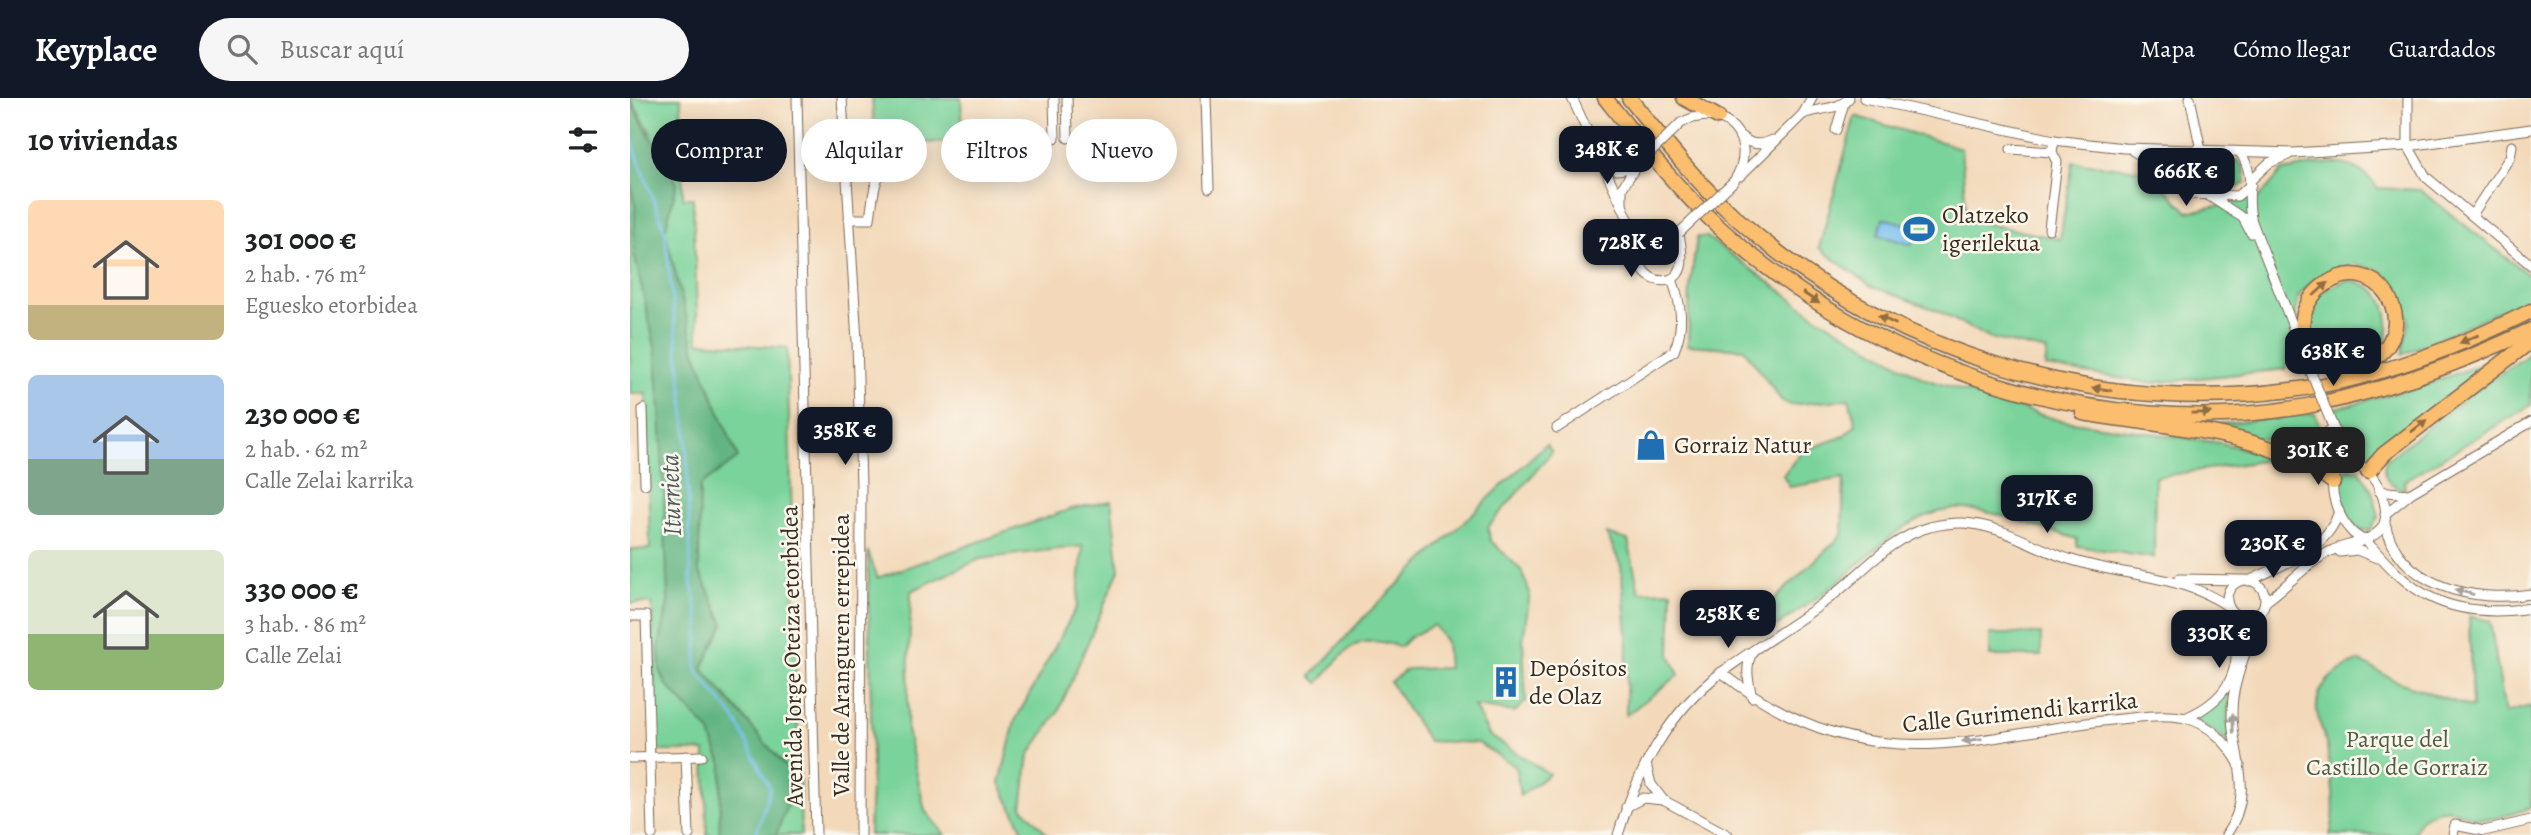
<!DOCTYPE html>
<html lang="es">
<head>
<meta charset="utf-8">
<style>
  :root { --surface:#fff; --page:#f6f6f6; --text:#202124; --muted:#757577; --accent:#111827 }
  body { margin:0; font-family:Alegreya,serif; background:var(--page); color:var(--text); height:100vh; display:flex; flex-direction:column; font-size:26px; white-space:nowrap }
  * { box-sizing:border-box; margin:0 }
  p { font-size:23px; color:var(--muted) }
  .icon { flex:none; width:38px; height:38px; fill:none; stroke:currentColor; stroke-width:2; stroke-linecap:round; stroke-linejoin:round }
  .map { position:relative; flex:1; overflow:hidden }
  .sheet { display:flex; flex-direction:column; background:var(--surface); width:630px }
  .sheet>* { flex:none }
  .banner { position:absolute; left:21px; top:21px; width:665px; height:63px; display:flex; gap:14px }
  .price { position:absolute; translate:-50% -60px; padding:0 16px; border-radius:14px; background:var(--accent); color:#fff; font-size:23px; line-height:46px; filter:drop-shadow(0 2px 4px #0008) }
  .price::after { content:''; position:absolute; left:50%; top:42px; width:21px; height:16px; margin-left:-10px; background:inherit; clip-path:polygon(0 0,100% 0,50% 100%) }
  .price.selected { background:#222; color:#fff }
  ul { padding:0; list-style:none }
  li { display:flex; align-items:center; gap:21px; height:175px; padding:0 28px }
  li span { display:grid; place-items:center; flex:none; width:196px; height:140px; border-radius:10px; color:#555 }
  li>.icon { margin-inline-start:auto }
  span .icon { width:84px; height:84px; fill:#fffc; stroke-width:1 }
  li b { font-size:30px }
  h2 { display:flex; justify-content:space-between; align-items:center; height:84px; padding:0 28px; font-size:30px }
  .chip { padding:0 24px; border-radius:32px; background:var(--surface); box-shadow:0 4px 18px #0003; font-size:24px; line-height:63px }
  .chip.selected { background:var(--accent); color:#fff }
  header { display:flex; align-items:center; gap:42px; box-sizing:border-box; height:98px; padding:0 35px; background:var(--accent); color:#fff }
  header strong { font-size:33px }
  nav { display:flex; gap:38px; margin-inline-start:auto; font-size:24px }
  .search { width:490px; height:63px; background:var(--page); display:flex; align-items:center; gap:18px; box-sizing:border-box; padding:0 24px; border-radius:38px; color:var(--muted); font-size:26px }
  main { display:flex; flex:1; min-height:0 }
  .map>svg:first-child { display:block }
</style>
</head>
<body>
<header>
<strong>Keyplace</strong>
<div class="search"><svg class="icon" aria-label="search" viewBox="0 0 24 24"><circle cx="10" cy="10" r="6"/><path d="M15 15l6 6"/></svg>Buscar aquí</div>
<nav><a>Mapa</a><a>Cómo llegar</a><a>Guardados</a></nav>
</header>
<main>
<section class="sheet">
<h2>10 viviendas<svg class="icon" aria-label="filters" viewBox="0 0 24 24"><path d="M4 7h16M4 17h16"/><circle cx="9" cy="7" r="2"/><circle cx="15" cy="17" r="2"/></svg></h2>
<ul>
<li><span style="background:linear-gradient(#ffd9b3 75%,#c2b280 0)"><svg class="icon" aria-label="home" viewBox="0 0 24 24"><path d="M3 11l9-7 9 7M6 9v11h12V9"/></svg></span><div><b>301 000 €</b><p>2 hab. · 76 m²</p><p>Eguesko etorbidea</p></div></li>
<li><span style="background:linear-gradient(#a9c7e8 60%,#7fa58c 0)"><svg class="icon" aria-label="home" viewBox="0 0 24 24"><path d="M3 11l9-7 9 7M6 9v11h12V9"/></svg></span><div><b>230 000 €</b><p>2 hab. · 62 m²</p><p>Calle Zelai karrika</p></div></li>
<li><span style="background:linear-gradient(#dfe7d0 60%,#8fb573 0)"><svg class="icon" aria-label="home" viewBox="0 0 24 24"><path d="M3 11l9-7 9 7M6 9v11h12V9"/></svg></span><div><b>330 000 €</b><p>3 hab. · 86 m²</p><p>Calle Zelai</p></div></li>
</ul>
</section>
<div class="map">
<svg width="1901" height="737" viewBox="0 0 1901 737">
  <rect width="100%" height="100%" fill="#fbf7ec"/>
  <filter id="ink" filterUnits="userSpaceOnUse"><feTurbulence type="fractalNoise" baseFrequency=".0143" numOctaves="2"/><feDisplacementMap in="SourceGraphic" scale="14" xChannelSelector="R" yChannelSelector="G"/><feConvolveMatrix kernelMatrix="1 2 1 2 8 2 1 2 1" color-interpolation-filters="sRGB"/></filter>
  <filter id="wash" filterUnits="userSpaceOnUse"><feTurbulence type="fractalNoise" baseFrequency=".00686" numOctaves="4" result="noise"/><feDisplacementMap in="SourceGraphic" scale="28" xChannelSelector="R" yChannelSelector="G"/><feGaussianBlur stdDeviation="1.57" result="paint"/><feColorMatrix in="noise" values="0 0 0 0 0 0 0 0 0 0 0 0 0 0 0 0 0 1.4 0 .05"/><feComposite in="paint" operator="in"/></filter>
  <g filter="url(#wash)">
    <rect width="100%" height="100%" fill="#f3d9ba"/>
    <g fill="#79d39a" stroke="#5a7e5c" stroke-width="2">
      <polygon points="0,0 51,0 53,100 63,100 68,244 157,250 171,737 77,737 75,653 25,653 22,505 0,505 0,451 20,451 16,296 0,296 0,26 21,35"/>
      <polygon points="242,0 331,0 333,43 245,47"/>
      <path d="M1225,18L1331,50L1337,122L1430,141L1443,64L1518,73L1558,114L1630,99L1652,73C1691,66 1721,54 1748,90L1790,92L1901,179V199L1772,257L1779,223L1769,196L1752,173L1725,166L1690,177L1669,197L1656,271L1522,285L1415,269L1417,253L1359,240L1306,212L1241,188L1189,150Z"/>
      <path d="M1566,60L1607,62L1614,69L1616,84C1601,98 1568,97 1552,85L1550,69L1556,63Z"/>
      <path d="M1067,139H1077L1184,217L1295,281L1428,322L1591,345L1651,360L1525,379L1524,460L1447,448V441C1417,432 1354,408 1323,411C1272,418 1242,457 1204,487C1186,501 1166,514 1147,528L1132,513L1212,437L1214,380L1160,389L1153,377L1172,353L1212,339L1226,327L1219,301L1160,307L1151,302L1114,251L1058,247L1060,189Z"/>
      <path d="M1717,182C1743,186 1756,197 1758,224C1759,235 1756,246 1747,253C1732,266 1706,267 1688,270C1677,249 1668,211 1692,194C1699,189 1709,186 1717,182Z"/>
      <path d="M1901,255V307L1774,383L1775,391C1760,389 1750,378 1756,362L1844,293Z"/>
      <path d="M1866,261L1747,355L1738,360C1716,353 1710,331 1703,311L1795,287Z"/>
      <polygon points="1685,315 1698,354 1695,368 1666,352 1635,341 1547,326 1597,325"/>
      <path d="M916,346L922,354L858,429L860,442L891,472L900,495L893,542L896,603L885,614L844,608L859,637L919,676L890,698L886,669L848,645L798,643L760,584L777,571L818,570L816,544L804,527L780,539L770,549C724,533 717,552 688,585L681,578L735,518Z"/>
      <path d="M1719,371L1729,372L1741,391L1749,418L1740,432C1718,437 1711,400 1707,383L1713,373Z"/>
      <polygon points="481,403 489,472 428,614 399,657 392,709 418,737 395,737 370,685 385,623 447,508 453,448 350,461 281,493 277,632 295,713 315,737 239,737 242,663 238,453 247,480 441,411"/>
      <polygon points="977,436 998,442 1009,494 1042,493 1040,557 1049,577 996,617 997,536 991,468"/>
      <path d="M1839,518L1860,523L1875,615L1901,608V710C1888,713 1872,720 1858,721C1831,722 1823,699 1791,721L1783,737H1700C1708,711 1701,677 1697,650C1695,637 1688,625 1687,613C1685,586 1708,571 1730,563L1766,583L1842,610Z"/>
      <rect x="1360" y="536" width="51" height="22"/>
      <polygon points="1601,588 1598,614 1600,645 1564,621 1585,608"/>
    </g>
    <polygon fill="#62b582" stroke="#4e7050" stroke-width="2" points="0,3 47,85 35,133 65,253 108,360 70,388 69,472 94,526 72,570 159,673 160,700 146,737 89,737 92,666 79,633 36,586 30,572 29,550 38,504 30,311 25,249 4,156 5,108 0,82"/>
    <polygon fill="#76c0ef" stroke="#587586" stroke-width="2" points="1253,120 1287,129 1282,147 1248,137"/>
    <g fill="none" stroke-linecap="round" stroke-linejoin="round">
      <polyline stroke="#76c0ef" stroke-width="2.5" points="0,38 35,133 56,328 61,483 69,522 66,572 107,624 140,690 126,737"/>
    </g>
  </g>
  <g filter="url(#ink)">
    <g fill="none" stroke-linecap="round" stroke-linejoin="round">
      <defs>
        <g id="minor">
          <polyline points="167,0 186,737"/>
          <polyline points="212,0 227,243 231,389 230,737"/>
          <polyline points="424,0 425,40"/>
          <polyline points="437,0 438,40"/>
          <polyline points="576,0 579,90"/>
          <path d="M942,0L1001,127L1024,139L1049,135C1050,145 1054,159 1051,169C1046,188 1020,186 1012,170C1008,163 1010,155 1010,148C1009,141 1004,133 1001,127"/>
          <polyline points="1234,0 1424,42 1494,50 1663,55 1778,48 1901,31"/>
          <polyline points="1560,0 1571,52"/>
          <polyline points="1778,0 1778,48 1796,79 1901,167"/>
          <path d="M1173,16C1188,10 1209,12 1219,0"/>
          <path d="M1051,25C1094,2 1131,42 1104,83"/>
          <polyline points="1206,32 1214,5"/>
          <path d="M1112,39C1122,48 1131,47 1143,42"/>
          <polyline points="1381,51 1422,54"/>
          <polyline points="1503,53 1536,72 1546,86 1561,96 1607,98 1621,87"/>
          <path d="M1610,54C1628,81 1614,96 1622,124L1678,267"/>
          <polyline points="972,59 986,72 1005,70"/>
          <polyline points="1110,78 1173,16 1182,0"/>
          <polyline points="1622,81 1639,65 1658,57"/>
          <polyline points="1546,85 1545,66 1557,53"/>
          <polyline points="1579,98 1613,120 1621,135"/>
          <polyline points="992,106 992,90 1005,70"/>
          <polyline points="1842,117 1880,59 1882,48"/>
          <path d="M219,121H240C246,76 245,73 282,46"/>
          <polyline points="1419,131 1427,64 1422,54 1424,42"/>
          <polyline points="13,311 15,386"/>
          <polyline points="1701,324 1713,352 1725,364"/>
          <path d="M927,330L1044,253C1055,227 1051,206 1042,181"/>
          <polyline points="1699,333 1707,369"/>
          <polyline points="1749,393 1778,396"/>
          <polyline points="1755,416 1781,395 1901,324"/>
          <path d="M1755,425C1769,489 1844,505 1901,496"/>
          <polyline points="1710,454 1727,452 1747,460"/>
          <polyline points="1549,481 1612,482"/>
          <circle cx="1616" cy="501" r="19"/>
          <path d="M1619,483C1653,466 1698,452 1709,413"/>
          <path d="M1635,504C1658,488 1677,464 1703,452C1718,446 1747,443 1754,426C1762,405 1739,353 1707,369C1696,389 1707,418 1722,434C1727,439 1733,441 1739,446C1757,466 1775,487 1800,499C1830,514 1868,515 1901,510"/>
          <polyline points="0,518 16,518 22,737"/>
          <path d="M1091,574C1143,615 1203,643 1270,646C1340,650 1411,629 1481,622C1503,620 1533,615 1555,620C1581,626 1597,645 1610,667"/>
          <path d="M1122,599C1118,582 1115,569 1122,554"/>
          <path d="M1555,620C1605,599 1613,566 1603,515"/>
          <polyline points="56,658 59,737"/>
          <polyline points="0,660 72,658"/>
          <polyline points="1016,666 1021,686 1033,702"/>
          <polyline points="996,709 1013,700 1033,702 1098,737"/>
          <path d="M988,737C1006,675 1039,613 1092,574C1126,549 1163,528 1197,502C1231,477 1258,440 1300,429C1313,426 1330,424 1343,426C1378,431 1409,452 1442,462C1495,479 1552,476 1599,509"/>
          <path d="M1596,737C1630,688 1596,651 1603,600C1607,570 1621,544 1628,516"/>
          <polyline points="1823,737 1825,727 1854,733 1901,722"/>
        </g>
        <g id="highway">
          <path d="M975,0C1011,45 1047,91 1090,130C1242,270 1471,345 1677,308C1756,293 1829,266 1901,232"/>
          <path d="M999,0C1032,40 1065,83 1104,118C1256,254 1459,318 1661,292C1744,282 1826,250 1901,213"/>
          <polyline points="1054,0 1088,19"/>
          <path d="M1672,252C1673,241 1671,226 1674,215C1678,203 1686,192 1696,186C1753,147 1806,248 1719,272"/>
          <path d="M1453,315C1534,329 1637,332 1703,384"/>
          <polyline points="1738,374 1754,356 1901,243"/>
        </g>
      </defs>
      <use href="#minor" stroke="#7b6755" stroke-width="11"/>
      <use href="#highway" stroke="#7b6755" stroke-width="17"/>
      <use href="#minor" stroke="#fff" stroke-width="9"/>
      <use href="#highway" stroke="#fbbe6e" stroke-width="14"/>
      <defs>
        <g id="minor-bridge">
          <polyline points="1005,70 1051,25"/>
          <polyline points="1049,135 1104,83"/>
          <polyline points="1678,267 1701,324"/>
        </g>
      </defs>
      <use href="#minor-bridge" stroke="#7b6755" stroke-width="11" stroke-linecap="butt"/>
      <use href="#minor-bridge" stroke="#fff" stroke-width="9"/>
    </g>
    <defs><path id="oneway-solid" d="M-6-.8H1V-3.2L6.5 0L1 3.2V.8H-6Z" transform="scale(1.75)"/></defs>
    <g fill="#916d42">
      <use href="#oneway-solid" transform="translate(1691 191) rotate(-42)"/>
      <use href="#oneway-solid" transform="translate(1181 200) rotate(33)"/>
      <use href="#oneway-solid" transform="translate(1257 222) rotate(-155)"/>
      <use href="#oneway-solid" transform="translate(1839 241) rotate(157)"/>
      <use href="#oneway-solid" transform="translate(1472 291) rotate(-172)"/>
      <use href="#oneway-solid" transform="translate(1571 315) rotate(-1)"/>
      <use href="#oneway-solid" transform="translate(1789 328) rotate(-38)"/>
    </g>
    <g fill="#a79f9a">
      <use href="#oneway-solid" transform="translate(1834 494) rotate(-166)"/>
      <use href="#oneway-solid" transform="translate(1603 625) rotate(-92)"/>
      <use href="#oneway-solid" transform="translate(1342 642) rotate(172)"/>
    </g>
  </g>
  <defs>
    <symbol id="stadium-bare" viewBox="-9 -9 18 18"><path d="M0-5a6.5 5 0 1 0 0 10a6.5 5 0 1 0 0-10ZM-3.5-1.8h7v3.6h-7Z" fill="#1f6fb2" stroke="#fbf7ec" stroke-width="2.5" paint-order="stroke"/></symbol>
    <symbol id="shop-bare" viewBox="-9 -9 18 18"><path d="M-5-2.5h2.3a2.7 3.5 0 0 1 5.4 0H5L5.5 6h-11ZM-1.5-2.5h3a1.5 2.3 0 0 0-3 0Z" fill="#1f6fb2" stroke="#fbf7ec" stroke-width="2.5" paint-order="stroke"/></symbol>
    <symbol id="building-bare" viewBox="-9 -9 18 18"><path d="M-4-6H4V6H1V3H-1V6H-4ZM-2.5-4.3h1.7v1.8h-1.7ZM.8-4.3h1.7v1.8H.8ZM-2.5-1h1.7V.8h-1.7ZM.8-1h1.7V.8H.8Z" fill="#1f6fb2" stroke="#fbf7ec" stroke-width="2.5" paint-order="stroke"/></symbol>
  </defs>
  <g fill-rule="evenodd">
    <use href="#stadium-bare" x="1267" y="109" width="44" height="44"/>
    <use href="#shop-bare" x="999" y="325" width="44" height="44"/>
    <use href="#building-bare" x="854" y="562" width="44" height="44"/>
  </g>
  <g text-anchor="middle" dominant-baseline="central" stroke-width="5" stroke-linejoin="round" paint-order="stroke">
    <g font-size="24" fill="#3b2a1e" stroke="#fbf7ec" text-anchor="start">
      <text x="1312" y="117">Olatzeko<tspan x="1312" dy="28">igerilekua</tspan></text>
      <text x="1044" y="347">Gorraiz Natur</text>
      <text x="899" y="570">Depósitos<tspan x="899" dy="28">de Olaz</tspan></text>
    </g>
    <g font-size="24" fill="#3b2a1e" stroke="#fbf7ec">
      <text transform="translate(211 557) rotate(-90)">Valle de Aranguren errepidea</text>
      <text transform="translate(162 558) rotate(-91)">Avenida Jorge Oteiza etorbidea</text>
      <text transform="translate(1390 614) rotate(-6)">Calle Gurimendi karrika</text>
    </g>
    <g font-size="24" fill="#4e5d43" stroke="#fbf7ec">
      <text x="1767" y="641">Parque del<tspan x="1767" dy="28">Castillo de Gorraiz</tspan></text>
    </g>
    <g font-size="26" font-style="italic" fill="#4d575d" stroke="#fbf7ec">
      <text transform="translate(41 397) rotate(-92)">Iturrieta</text>
    </g>
  </g>
</svg>
<b class="price" style="left:977px;top:88px">348K €</b>
<b class="price" style="left:1556px;top:110px">666K €</b>
<b class="price" style="left:1001px;top:181px">728K €</b>
<b class="price" style="left:1703px;top:290px">638K €</b>
<b class="price" style="left:215px;top:369px">358K €</b>
<b class="price selected" style="left:1688px;top:389px">301K €</b>
<b class="price" style="left:1417px;top:437px">317K €</b>
<b class="price" style="left:1643px;top:482px">230K €</b>
<b class="price" style="left:1098px;top:552px">258K €</b>
<b class="price" style="left:1589px;top:572px">330K €</b>
<div class="banner">
<a class="chip selected">Comprar</a>
<a class="chip">Alquilar</a>
<a class="chip">Filtros</a>
<a class="chip">Nuevo</a>
</div>
</div>
</main>
</body>
</html>
